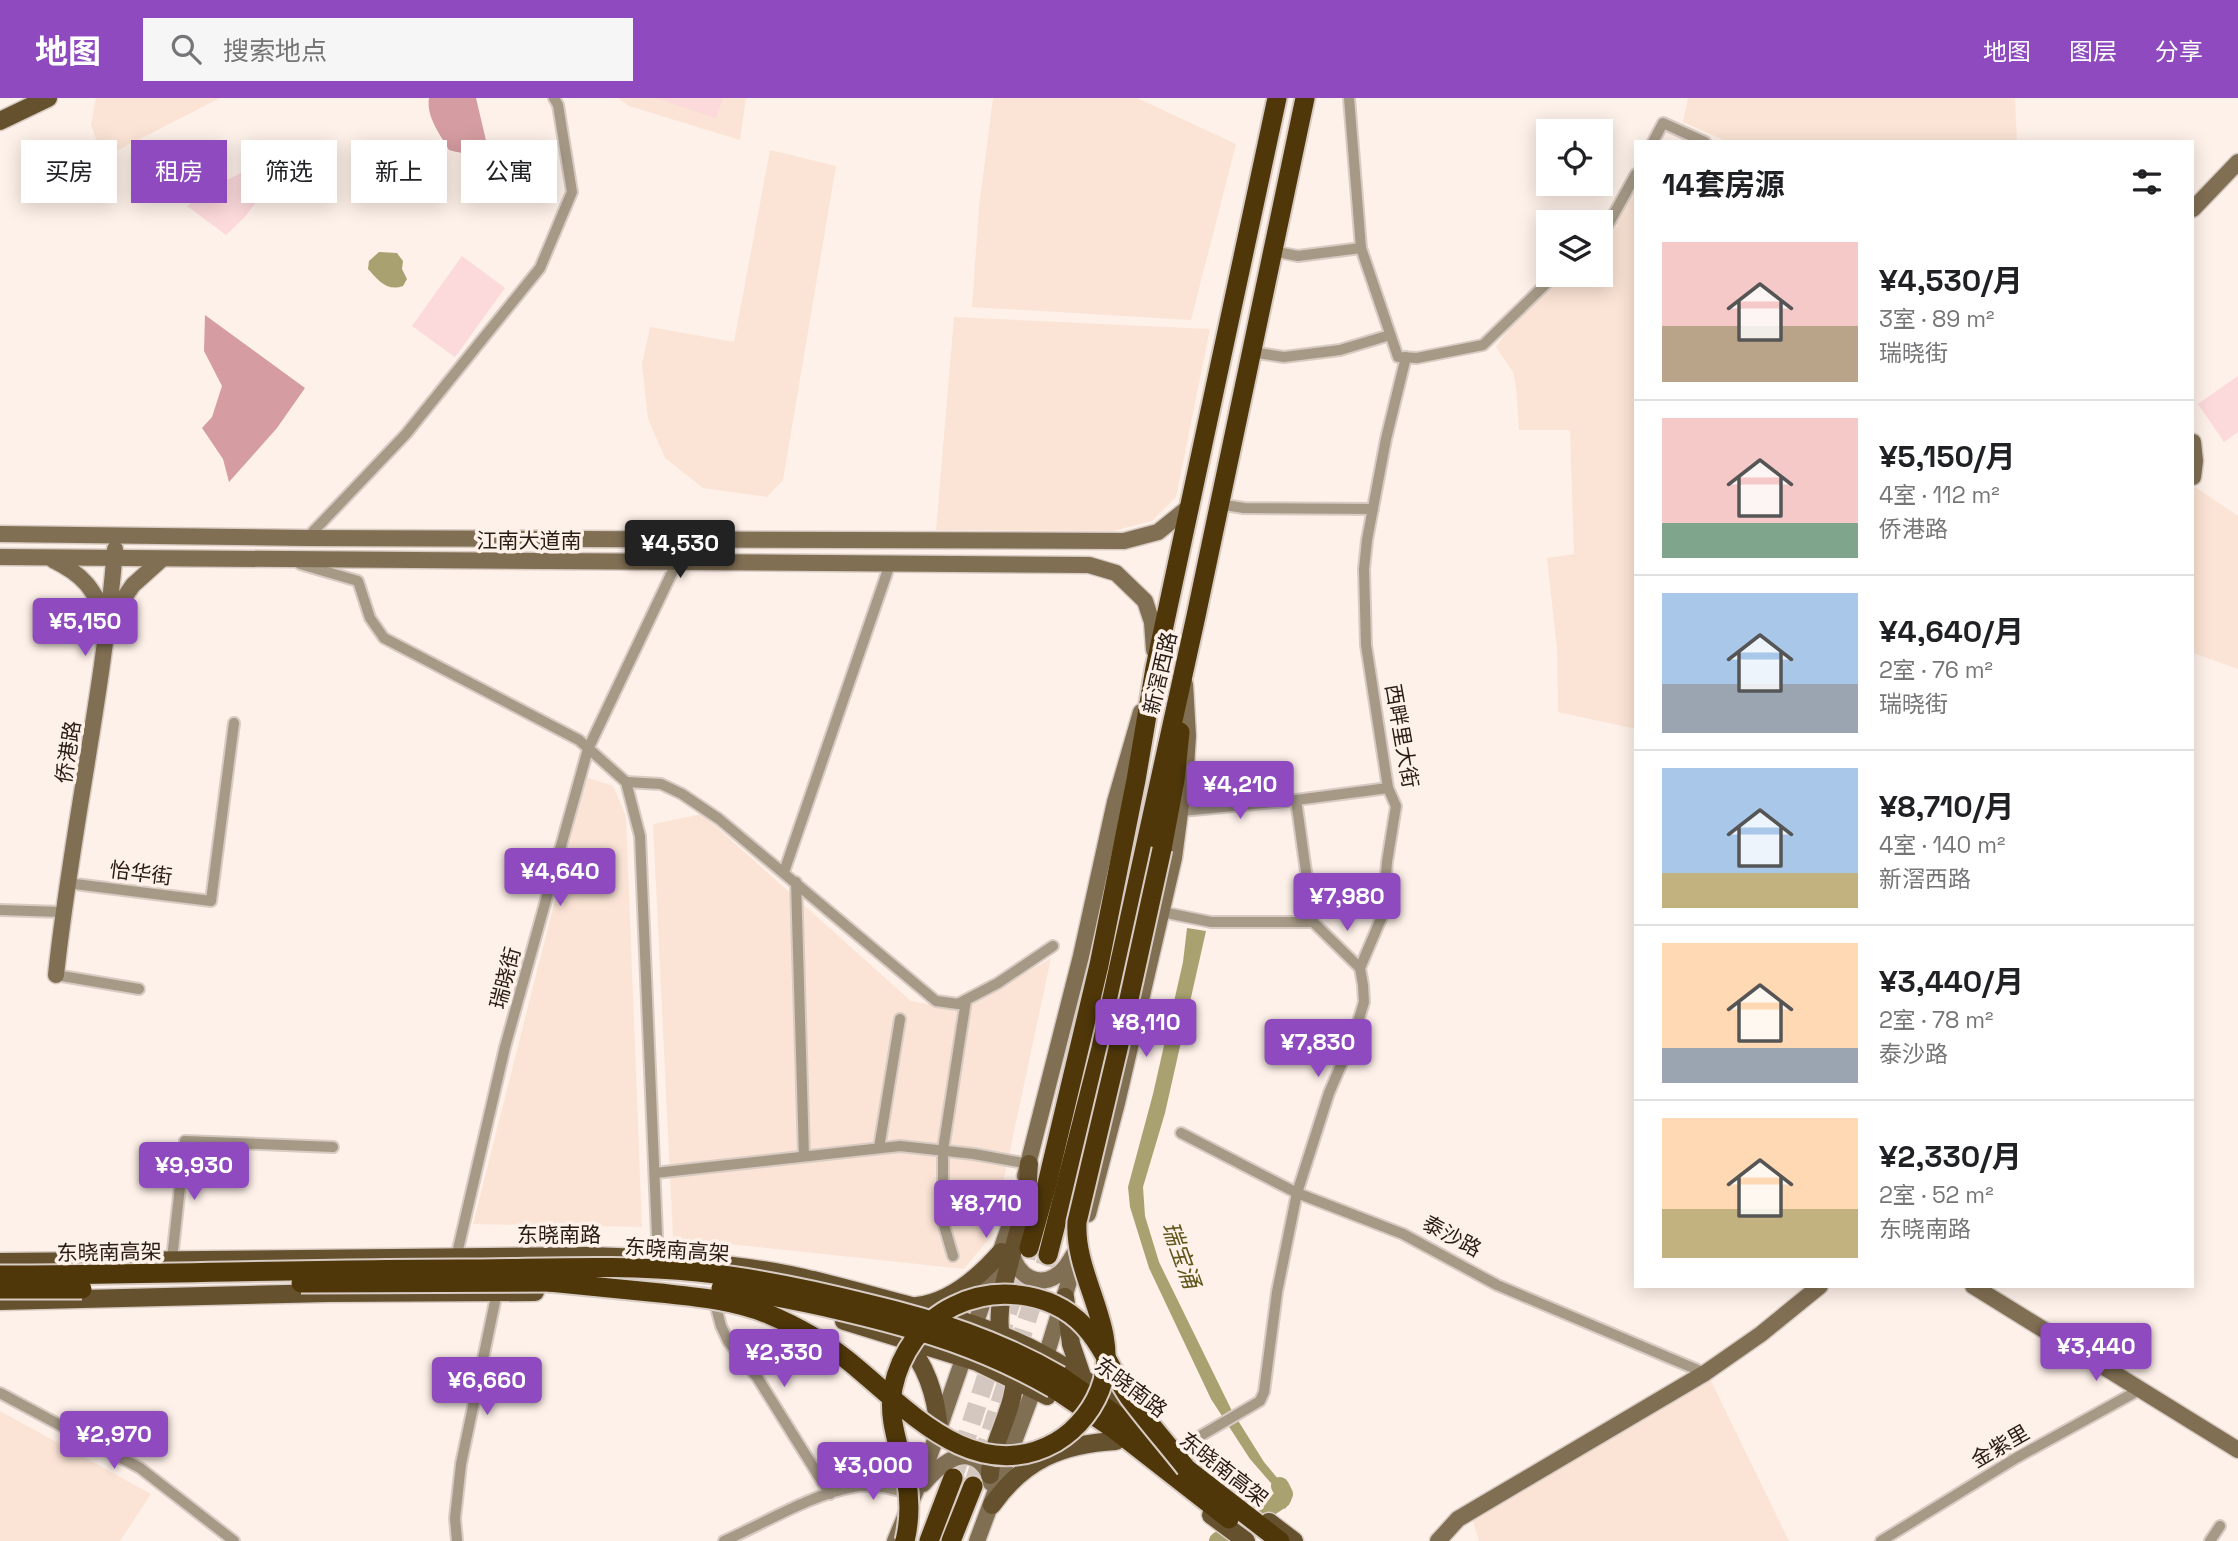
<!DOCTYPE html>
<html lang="zh">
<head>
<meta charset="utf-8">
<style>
  :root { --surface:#fff; --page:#f6f6f6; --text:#202124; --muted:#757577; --line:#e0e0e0; --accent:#8e4abe }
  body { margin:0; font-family:"Space Grotesk","Noto Sans SC",sans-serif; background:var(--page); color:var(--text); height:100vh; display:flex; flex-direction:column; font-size:26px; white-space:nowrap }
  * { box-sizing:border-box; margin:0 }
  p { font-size:23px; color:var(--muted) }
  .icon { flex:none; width:38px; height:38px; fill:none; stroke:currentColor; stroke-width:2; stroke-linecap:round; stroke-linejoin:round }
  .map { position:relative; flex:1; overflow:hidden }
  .details { position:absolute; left:1634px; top:42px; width:560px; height:1148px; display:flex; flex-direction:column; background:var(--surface); border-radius:0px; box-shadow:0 4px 18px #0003 }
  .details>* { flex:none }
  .top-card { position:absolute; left:21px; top:42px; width:665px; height:63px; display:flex; gap:14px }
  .fabs { position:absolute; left:1536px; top:21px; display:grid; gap:14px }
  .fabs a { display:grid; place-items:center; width:77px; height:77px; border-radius:0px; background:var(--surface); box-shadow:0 4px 18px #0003; font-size:35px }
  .price { position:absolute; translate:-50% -60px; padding:0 16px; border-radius:7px; background:var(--accent); color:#fff; font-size:23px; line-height:46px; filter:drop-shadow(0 2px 4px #0008) }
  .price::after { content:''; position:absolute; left:50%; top:42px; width:21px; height:16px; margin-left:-10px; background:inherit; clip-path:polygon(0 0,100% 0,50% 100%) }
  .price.active { background:#222; color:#fff }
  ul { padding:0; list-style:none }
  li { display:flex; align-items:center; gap:21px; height:175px; padding:0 28px }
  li+li { border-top:2px solid var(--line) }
  li span { display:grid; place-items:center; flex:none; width:196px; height:140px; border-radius:0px; color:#555 }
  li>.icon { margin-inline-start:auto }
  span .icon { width:84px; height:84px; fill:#fffc; stroke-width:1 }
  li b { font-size:30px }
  h2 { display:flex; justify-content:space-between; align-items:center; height:84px; padding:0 28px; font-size:30px }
  .tag { padding:0 24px; border-radius:0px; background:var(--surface); box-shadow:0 4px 18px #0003; font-size:24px; line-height:63px }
  .tag.active { background:var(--accent); color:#fff }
  header { display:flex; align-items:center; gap:42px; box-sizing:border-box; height:98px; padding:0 35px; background:var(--accent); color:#fff }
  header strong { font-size:33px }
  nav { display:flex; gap:38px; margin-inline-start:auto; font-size:24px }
  .search { width:490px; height:63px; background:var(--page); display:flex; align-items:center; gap:18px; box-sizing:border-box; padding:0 24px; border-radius:0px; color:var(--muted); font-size:26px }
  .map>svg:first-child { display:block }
</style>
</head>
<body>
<header>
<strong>地图</strong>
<div class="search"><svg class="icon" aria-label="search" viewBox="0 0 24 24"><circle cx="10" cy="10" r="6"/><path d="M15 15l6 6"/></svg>搜索地点</div>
<nav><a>地图</a><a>图层</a><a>分享</a></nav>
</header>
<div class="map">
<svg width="2238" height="1443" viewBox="0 0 2238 1443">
  <rect width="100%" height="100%" fill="#fef1e9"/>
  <g fill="#fbe4d5">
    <polygon points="96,0 220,0 103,60 91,27"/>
    <polygon points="618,0 746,0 740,42 629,8"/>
    <polygon points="993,0 1137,0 1236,46 1191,222 972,209 979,109"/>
    <polygon points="1688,0 2015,0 2017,44 1728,44 1683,24"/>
    <polygon points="770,52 836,68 783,382 767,399 703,390 665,360 648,321 642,266 650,229 734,244"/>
    <polygon points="1636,74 1636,631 1558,614 1557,551 1547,460 1574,456 1570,332 1519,332 1516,289 1513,274 1496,249 1505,236 1549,188 1566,177 1601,177 1601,144 1610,131 1620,128 1609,125"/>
    <polygon points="954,219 1210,231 1176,399 1152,423 1113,433 936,432"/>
    <polygon points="2195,389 2238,418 2238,571 2193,555 2193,392"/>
    <polygon points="586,679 613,688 626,718 642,1129 473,1126"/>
    <polygon points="702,716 911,903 962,912 1051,860 992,1137 964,1171 673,1140 653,726"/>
    <polygon points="1709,1279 1789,1443 1479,1443 1472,1420"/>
    <polygon points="0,1313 151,1396 120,1443 0,1443"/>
  </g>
  <g fill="#fcd9db">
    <polygon points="655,0 723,0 716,20"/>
    <polygon points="251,70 263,74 269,87 244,120 226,137 187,108 217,87"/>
    <polygon points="462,158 505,190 455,259 412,228"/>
    <polygon points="2238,278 2238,334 2224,344 2198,306"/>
  </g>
  <g fill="#d59da1">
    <path d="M429,0H476L488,51C473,58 464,56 449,52C440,36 426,19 429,0Z"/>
    <polygon points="205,217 305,290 277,330 229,384 223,361 202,330 212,319 222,288 204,253"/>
  </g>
  <g fill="#a9a270">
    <path d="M379,154L397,155L403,163L402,171L407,181L403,188C387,194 378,182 368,171L369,163Z"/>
    <polygon points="1187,830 1206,833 1165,1015 1143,1089 1145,1118 1159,1164 1232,1313 1264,1364 1289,1394 1291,1402 1285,1411 1272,1401 1278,1393 1250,1361 1211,1301 1149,1170 1130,1109 1128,1089 1153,996 1183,864"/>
  </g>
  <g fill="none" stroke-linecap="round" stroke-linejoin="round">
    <polyline stroke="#a9a270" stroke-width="18" points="1218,1443 1282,1401 1284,1396 1280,1388"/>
    <g stroke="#d3c7bf" stroke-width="19" stroke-dasharray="19 10" stroke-linecap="butt">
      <polyline points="953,1380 1029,1150"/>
      <polyline points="973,1388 1048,1157"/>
    </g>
    <defs>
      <g id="street">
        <polyline points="1349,0 1361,150 1398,259 1417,260 1483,247 1555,177"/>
        <polyline points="1653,44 1663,25 1705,44"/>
        <polyline points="1601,134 1609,125 1636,76"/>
        <polyline points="1272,153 1298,158 1361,150"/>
        <polyline points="1251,254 1284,259 1340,252 1390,237"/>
        <polyline points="1218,406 1244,410 1373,411"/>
        <polyline points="307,440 406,336 540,170 572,94 558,7 554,0"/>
        <polyline points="300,466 358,483 370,520 384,540 579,642 626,684 640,738 658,1160"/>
        <polyline points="626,684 661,686 682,696 719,721 936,903 958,906 998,885 1053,848"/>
        <polyline points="1296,702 1313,824"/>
        <polyline points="1182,713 1296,702 1388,690"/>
        <polyline points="784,774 890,466"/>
        <polyline points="796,784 804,1058"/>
        <polyline points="67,785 211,803 234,625"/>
        <polyline points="0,812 62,814"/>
        <polyline points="1162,814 1211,824 1313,824"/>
        <polyline points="1313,824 1360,870"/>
        <polyline points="56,877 139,891"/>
        <polyline points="1181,1035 1297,1095 1403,1136 1497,1187 1705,1275"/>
        <polyline points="879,1050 900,921"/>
        <polyline points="655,1075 900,1048 974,1056 1029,1066"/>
        <polyline points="953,1158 943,1124 943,1052 966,902"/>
        <polyline points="456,1160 505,949 588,651 677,464"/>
        <polyline points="172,1161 185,1043 333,1049"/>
        <polyline points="713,1198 721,1228 728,1243 757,1279 830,1396"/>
        <polyline points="0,1295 140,1370 234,1443"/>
        <polyline points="1182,1356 1195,1341 1260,1303 1264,1294 1277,1194 1297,1095 1329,995 1354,937 1364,904 1363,887 1360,870 1383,816 1387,764 1396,708 1388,690 1366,547 1364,471 1367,442 1386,341 1406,259"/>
        <polyline points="457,1443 455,1420 461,1366 497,1194"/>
        <path d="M724,1443C765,1425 810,1397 853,1389C873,1385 893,1391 912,1396"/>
        <polyline points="1881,1443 2016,1360 2141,1291"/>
        <polyline points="2210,1443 2220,1428"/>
      </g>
      <g id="secondary">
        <polyline points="2193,111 2238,64"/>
        <polyline points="2193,344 2195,363 2193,379"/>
        <polyline points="0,436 307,440 1124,443 1158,434 1189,409"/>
        <polyline points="0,459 1089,467 1116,475 1145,503 1152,524 1154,552"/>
        <path d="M53,462C86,478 92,491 109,522"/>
        <polyline points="110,520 133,487 162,461"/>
        <path d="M56,877C71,734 104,594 115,451"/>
        <polyline points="1025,1078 1081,858 1115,704 1141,614"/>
        <polyline points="1088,1116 1117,1005 1174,760 1186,669 1188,638 1185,586"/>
        <path d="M1012,1155C1017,1178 1039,1192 1060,1175C1066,1170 1070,1163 1074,1156"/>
        <polyline points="1973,1188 2238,1352"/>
        <path d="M923,1386C936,1371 961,1346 981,1365C987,1370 990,1377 991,1385"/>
        <polyline points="895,1443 926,1368 1017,1106"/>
        <polyline points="977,1443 1046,1258 1079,1151"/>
        <polyline points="1438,1443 1458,1421 1705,1275 1761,1236 1820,1188"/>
      </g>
      <g id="primary">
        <polyline points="0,23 48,0"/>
        <path d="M0,1164L589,1158C657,1160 724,1164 791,1177C829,1185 866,1196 904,1206C953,1219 1000,1233 1044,1257C1080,1276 1113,1301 1145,1327"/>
        <polyline points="1065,1199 1071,1246 1083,1281"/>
        <polyline points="0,1203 328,1195 535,1194"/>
        <path d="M917,1208C951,1204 980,1178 1001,1154"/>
        <polyline points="844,1223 977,1264 1047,1298"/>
        <path d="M902,1239C926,1266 936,1296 939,1332"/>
        <path d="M1002,1245C991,1204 1019,1141 1027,1099C1028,1089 1028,1077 1029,1066"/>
        <path d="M990,1377C991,1341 1019,1306 1014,1272"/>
        <path d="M992,1407C1024,1362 1061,1346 1116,1343"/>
        <polyline points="1211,1417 1246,1443"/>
        <polyline points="1269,1424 1294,1443"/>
      </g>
      <g id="highway">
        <polyline points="1162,751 1175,682 1180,634"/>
        <polyline points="1029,1150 1047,1086 1099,867 1136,682 1155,570 1277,0"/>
        <polyline points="1048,1157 1101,950 1196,518 1305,0"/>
        <polyline points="1060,1278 1125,1323 1280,1443"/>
        <polyline points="1053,1290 1115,1332 1229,1421"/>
        <polyline points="929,1443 953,1380"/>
        <polyline points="951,1443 973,1388"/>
      </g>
    </defs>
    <use href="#street" stroke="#d7cbc3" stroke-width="14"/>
    <use href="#secondary" stroke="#d7cbc3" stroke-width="19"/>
    <use href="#primary" stroke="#d7cbc3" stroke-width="21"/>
    <use href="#highway" stroke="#d7cbc3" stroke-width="23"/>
    <use href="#street" stroke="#a69a87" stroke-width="10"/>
    <use href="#secondary" stroke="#806f53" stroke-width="16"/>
    <use href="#primary" stroke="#66512e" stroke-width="18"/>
    <use href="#highway" stroke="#4f3709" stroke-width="19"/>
    <defs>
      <g id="highway-bridge">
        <path d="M0,1177C153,1177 307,1171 460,1171C539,1171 620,1166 698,1174C756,1180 812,1192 868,1206C936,1222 1000,1243 1060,1278"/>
        <path d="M549,1184C586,1188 623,1191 660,1195C697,1199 733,1202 768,1216C796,1228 822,1242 846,1261C904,1307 973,1391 1056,1344C1078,1331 1096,1308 1103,1283C1118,1227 1074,1179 1077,1124L1118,951L1162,751"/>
        <polyline points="301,1185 561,1184"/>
        <path d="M721,1190C764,1196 805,1204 847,1214C923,1232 985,1251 1053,1290"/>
        <polyline points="0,1191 82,1191"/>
        <path d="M905,1443C910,1422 910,1400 906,1379C900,1350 887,1321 893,1290C900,1256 922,1223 954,1208C999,1186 1059,1195 1090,1235C1106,1255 1115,1279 1129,1299C1147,1323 1167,1346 1186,1370"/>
      </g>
    </defs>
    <use href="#highway-bridge" stroke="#d7cbc3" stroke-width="23" stroke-linecap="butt"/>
    <use href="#highway-bridge" stroke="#4f3709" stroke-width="19"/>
  </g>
  <g text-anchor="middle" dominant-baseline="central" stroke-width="7" stroke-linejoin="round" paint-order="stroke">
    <g font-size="21" fill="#281d15" stroke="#fef1e9">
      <text x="529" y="442">江南大道南</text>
      <text transform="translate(1160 575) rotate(-77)">新滘西路</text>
      <text transform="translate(1402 638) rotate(80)">西畔里大街</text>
      <text transform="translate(68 654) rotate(-81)">侨港路</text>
      <text transform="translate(141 775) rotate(7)">怡华街</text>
      <text transform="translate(505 880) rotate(-75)">瑞晓街</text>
      <text x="559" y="1136">东晓南路</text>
      <text transform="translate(1452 1138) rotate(28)">泰沙路</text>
      <text transform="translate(677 1152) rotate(4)">东晓南高架</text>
      <text transform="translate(109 1154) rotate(-1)">东晓南高架</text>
      <text transform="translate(1131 1289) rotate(37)">东晓南路</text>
      <text transform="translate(2000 1348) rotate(-30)">金紫里</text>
      <text transform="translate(1224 1371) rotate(38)">东晓南高架</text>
    </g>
    <g font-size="23" font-style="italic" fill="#5f561c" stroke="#fef1e9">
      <text transform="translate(1181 1157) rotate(70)">瑞宝涌</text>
    </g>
  </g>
</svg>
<div class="fabs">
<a><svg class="icon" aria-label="locate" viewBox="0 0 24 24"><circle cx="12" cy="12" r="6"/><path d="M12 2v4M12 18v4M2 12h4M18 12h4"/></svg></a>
<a><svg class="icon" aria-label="layers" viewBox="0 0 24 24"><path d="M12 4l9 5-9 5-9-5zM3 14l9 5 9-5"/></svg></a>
</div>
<b class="price active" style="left:680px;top:482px">¥4,530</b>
<b class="price" style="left:85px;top:560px">¥5,150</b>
<b class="price" style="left:1240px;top:723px">¥4,210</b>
<b class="price" style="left:560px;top:810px">¥4,640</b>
<b class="price" style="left:1347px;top:835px">¥7,980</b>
<b class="price" style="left:1146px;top:961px">¥8,110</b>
<b class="price" style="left:1318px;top:981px">¥7,830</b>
<b class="price" style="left:194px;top:1104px">¥9,930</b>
<b class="price" style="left:986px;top:1142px">¥8,710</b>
<b class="price" style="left:2096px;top:1285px">¥3,440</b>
<b class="price" style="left:784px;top:1291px">¥2,330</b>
<b class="price" style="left:487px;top:1319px">¥6,660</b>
<b class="price" style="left:114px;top:1373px">¥2,970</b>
<b class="price" style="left:873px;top:1404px">¥3,000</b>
<div class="top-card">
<a class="tag">买房</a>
<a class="tag active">租房</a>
<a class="tag">筛选</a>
<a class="tag">新上</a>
<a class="tag">公寓</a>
</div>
<section class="details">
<h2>14套房源<svg class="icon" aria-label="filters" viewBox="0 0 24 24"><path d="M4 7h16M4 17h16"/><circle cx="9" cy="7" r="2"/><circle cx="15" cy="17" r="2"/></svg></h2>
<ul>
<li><span style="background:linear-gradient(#f6c9c9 60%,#b9a48a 0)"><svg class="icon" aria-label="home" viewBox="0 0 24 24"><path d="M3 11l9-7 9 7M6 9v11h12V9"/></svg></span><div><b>¥4,530/月</b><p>3室 · 89 m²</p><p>瑞晓街</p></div></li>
<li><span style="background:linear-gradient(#f6c9c9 75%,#7fa58c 0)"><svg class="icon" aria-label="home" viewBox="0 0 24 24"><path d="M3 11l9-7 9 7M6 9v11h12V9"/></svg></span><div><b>¥5,150/月</b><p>4室 · 112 m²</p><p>侨港路</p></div></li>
<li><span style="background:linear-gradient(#a9c7e8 65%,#9aa5b1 0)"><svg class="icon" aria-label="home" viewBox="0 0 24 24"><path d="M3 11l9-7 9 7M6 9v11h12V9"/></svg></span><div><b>¥4,640/月</b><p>2室 · 76 m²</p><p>瑞晓街</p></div></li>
<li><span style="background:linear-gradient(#a9c7e8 75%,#c2b280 0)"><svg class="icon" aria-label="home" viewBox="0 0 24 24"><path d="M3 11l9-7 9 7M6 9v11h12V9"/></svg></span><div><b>¥8,710/月</b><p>4室 · 140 m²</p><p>新滘西路</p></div></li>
<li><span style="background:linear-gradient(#ffd9b3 75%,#9aa5b1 0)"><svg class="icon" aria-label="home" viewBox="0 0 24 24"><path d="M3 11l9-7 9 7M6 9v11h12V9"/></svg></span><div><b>¥3,440/月</b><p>2室 · 78 m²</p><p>泰沙路</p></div></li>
<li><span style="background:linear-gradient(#ffd9b3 65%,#c2b280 0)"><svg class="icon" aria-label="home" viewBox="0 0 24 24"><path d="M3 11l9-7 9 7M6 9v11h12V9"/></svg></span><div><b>¥2,330/月</b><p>2室 · 52 m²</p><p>东晓南路</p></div></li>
</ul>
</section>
</div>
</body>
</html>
